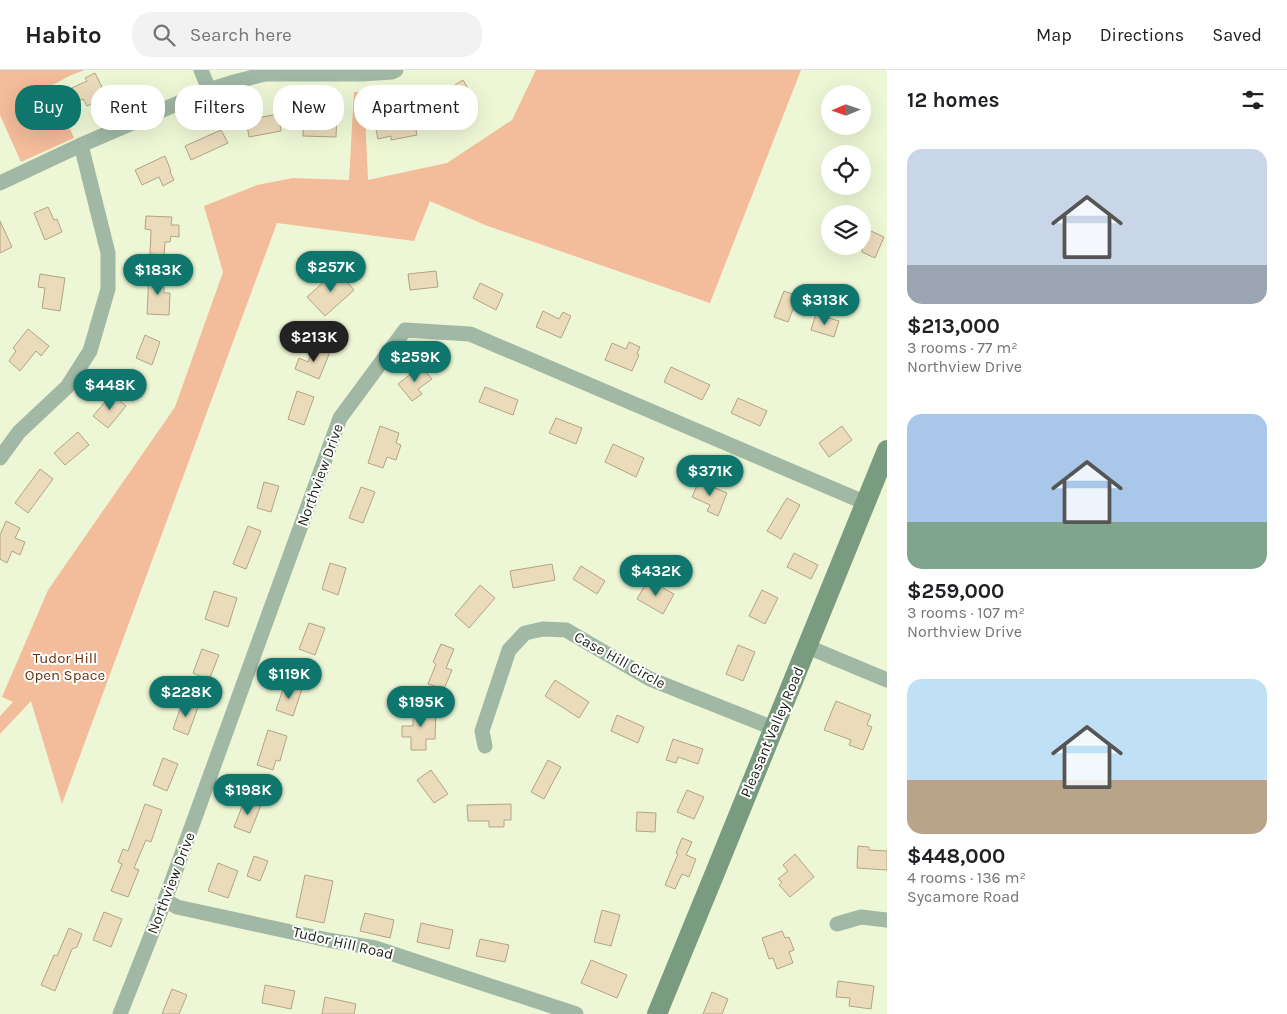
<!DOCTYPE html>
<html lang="en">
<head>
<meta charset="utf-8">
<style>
  :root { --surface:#fff; --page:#f2f2f2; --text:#202124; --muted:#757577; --line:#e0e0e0; --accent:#0f766e }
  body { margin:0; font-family:Karla,sans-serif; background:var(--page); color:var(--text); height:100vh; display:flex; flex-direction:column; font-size:19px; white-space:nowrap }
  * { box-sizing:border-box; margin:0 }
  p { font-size:16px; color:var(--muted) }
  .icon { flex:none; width:28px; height:28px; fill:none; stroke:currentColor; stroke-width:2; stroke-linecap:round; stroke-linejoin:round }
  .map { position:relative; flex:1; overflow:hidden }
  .sheet { display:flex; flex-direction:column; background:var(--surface); width:400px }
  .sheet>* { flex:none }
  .banner { position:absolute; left:15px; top:15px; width:475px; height:45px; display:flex; gap:10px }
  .needle { width:32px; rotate:268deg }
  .buttons { position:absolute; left:821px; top:15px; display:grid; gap:10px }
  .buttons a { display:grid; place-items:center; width:50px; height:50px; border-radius:50%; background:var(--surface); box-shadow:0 5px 20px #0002; font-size:25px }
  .price { position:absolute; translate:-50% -42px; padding:0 11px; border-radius:18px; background:var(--accent); color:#fff; font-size:16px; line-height:32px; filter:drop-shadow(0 1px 2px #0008) }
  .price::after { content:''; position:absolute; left:50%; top:30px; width:15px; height:11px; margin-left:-8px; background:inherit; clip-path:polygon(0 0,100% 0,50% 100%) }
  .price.current { background:#222; color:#fff }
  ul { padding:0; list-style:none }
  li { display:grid; align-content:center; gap:10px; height:265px; padding:0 20px }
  li span { display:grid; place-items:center; height:155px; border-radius:15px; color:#555 }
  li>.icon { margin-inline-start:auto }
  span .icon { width:90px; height:90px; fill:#fffc; stroke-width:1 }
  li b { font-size:21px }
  h2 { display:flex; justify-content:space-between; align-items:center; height:60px; padding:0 20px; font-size:21px }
  .chip { padding:0 18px; border-radius:20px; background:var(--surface); box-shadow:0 5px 20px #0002; font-size:18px; line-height:45px }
  .chip.current { background:var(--accent); color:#fff }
  header { display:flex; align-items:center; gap:30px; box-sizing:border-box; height:70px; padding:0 25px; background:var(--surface); border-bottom:1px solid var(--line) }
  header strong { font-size:24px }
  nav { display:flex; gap:28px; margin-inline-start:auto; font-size:18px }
  .search { width:350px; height:45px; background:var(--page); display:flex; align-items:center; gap:12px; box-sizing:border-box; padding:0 18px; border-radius:20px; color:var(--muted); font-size:19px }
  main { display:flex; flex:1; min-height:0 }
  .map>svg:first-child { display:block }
</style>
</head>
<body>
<header>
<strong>Habito</strong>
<div class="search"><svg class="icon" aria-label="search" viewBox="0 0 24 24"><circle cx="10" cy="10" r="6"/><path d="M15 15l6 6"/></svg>Search here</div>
<nav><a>Map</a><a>Directions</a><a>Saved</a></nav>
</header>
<main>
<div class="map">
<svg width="887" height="944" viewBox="0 0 887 944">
  <rect width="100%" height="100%" fill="#eef7d5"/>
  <g fill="#f3bc9a">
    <polygon points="0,0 85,0 69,6 51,16 74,68 21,92 0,45"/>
    <polygon points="536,0 801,0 710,233 485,155 430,131 414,171 277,153 62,734 31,631 0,664 0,646 13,632 2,627 48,520 175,337 223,202 204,136 257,115 293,108 349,110 354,22 364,22 368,110 447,93 512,50"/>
  </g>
  <g fill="#eadbbb" stroke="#b2a485">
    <polygon points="95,3 107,27 87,36 83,29 69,35 63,22 87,11 85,8"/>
    <polygon points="463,10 472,25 438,47 428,32"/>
    <polygon points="412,41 417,65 391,70 391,66 378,69 375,54 399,50 398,43"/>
    <polygon points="278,44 281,61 249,67 246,50"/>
    <polygon points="320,44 337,44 336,67 303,66 304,48 319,49"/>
    <polygon points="221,60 228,73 191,90 185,76"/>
    <polygon points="165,86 171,101 170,102 174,110 163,116 159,107 142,115 135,100"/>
    <polygon points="48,137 54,150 57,149 62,162 45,170 34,143"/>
    <polygon points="146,146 172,147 171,155 179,155 179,167 171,166 170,172 165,172 164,185 150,184 151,160 145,159"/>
    <polygon points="0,151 12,177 0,183"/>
    <polygon points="871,161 884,167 875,188 862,182 862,171 866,173"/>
    <polygon points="337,200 354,220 325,246 307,227"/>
    <polygon points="436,201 438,217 410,220 408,204"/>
    <polygon points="40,204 65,208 60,241 42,238 45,218 38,217"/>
    <polygon points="149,204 164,204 164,223 170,223 169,245 147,244"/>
    <polygon points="480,213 503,224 496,240 473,228"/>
    <polygon points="784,221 798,226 788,252 774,247"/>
    <polygon points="543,241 559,249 563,242 571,246 561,268 536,257"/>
    <polygon points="816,244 839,251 834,267 811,260"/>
    <polygon points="28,259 49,276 41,286 36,281 20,301 9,291 16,281 13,278"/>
    <polygon points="145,265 160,272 152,295 136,288"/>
    <polygon points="629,272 640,277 637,284 639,285 632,301 605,290 612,273 626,279"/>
    <polygon points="314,276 330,282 319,309 295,299 299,288 308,292"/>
    <polygon points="421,296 432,309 418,319 422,324 412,331 398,314"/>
    <polygon points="671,297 710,315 702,330 664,312"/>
    <polygon points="485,317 518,330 513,345 479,332"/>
    <polygon points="297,321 314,327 304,355 288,349"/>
    <polygon points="112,324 126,336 108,358 93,346"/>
    <polygon points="738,328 767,341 760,356 731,343"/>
    <polygon points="556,348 582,358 576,374 549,363"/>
    <polygon points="380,356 399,363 396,373 401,375 396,390 387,387 383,398 368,393"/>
    <polygon points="842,356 852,370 829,387 819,373"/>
    <polygon points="78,362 89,375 65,395 54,383"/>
    <polygon points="613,374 644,388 636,407 605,392"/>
    <polygon points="40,399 53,409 28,443 15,433"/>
    <polygon points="699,411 727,423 718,446 707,441 710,435 692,427"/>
    <polygon points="264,412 279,416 271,442 257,438"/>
    <polygon points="361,417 375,422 363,453 349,448"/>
    <polygon points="787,428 800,435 781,469 767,461"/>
    <polygon points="6,451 20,458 15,468 25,472 20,485 12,481 7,493 0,489 0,465"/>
    <polygon points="248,456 261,461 246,499 233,494"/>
    <polygon points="794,483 818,495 811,509 787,497"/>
    <polygon points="330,493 346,498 338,525 322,519"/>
    <polygon points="552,494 555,510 513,518 510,501"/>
    <polygon points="581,496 605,511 597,524 573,509"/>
    <polygon points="648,510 674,524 663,544 637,529"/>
    <polygon points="480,515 495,528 469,558 455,545"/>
    <polygon points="762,520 778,528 765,554 749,546"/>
    <polygon points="214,521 237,528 228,557 205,549"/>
    <polygon points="309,553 325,558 315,585 299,579"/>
    <polygon points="441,574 454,579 446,598 452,600 444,619 428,614 436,594 433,592"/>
    <polygon points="738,575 755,582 743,611 726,604"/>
    <polygon points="202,579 219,585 209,610 193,603"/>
    <polygon points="555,610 589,632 579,648 545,626"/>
    <polygon points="285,613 302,619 293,646 276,640"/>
    <polygon points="183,631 198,637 188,665 173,659"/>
    <polygon points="836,631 871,645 867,655 872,657 863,680 849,675 851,670 824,660"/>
    <polygon points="413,637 436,638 435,669 426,669 426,680 411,680 411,667 402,667 402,656 413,656"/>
    <polygon points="617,645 644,657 638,673 611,661"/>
    <polygon points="268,660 287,666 280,691 276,690 273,700 257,695"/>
    <polygon points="673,669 703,679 698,694 678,687 676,693 666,690"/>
    <polygon points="163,688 178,694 167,721 153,715"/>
    <polygon points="548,690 561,697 544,729 531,722"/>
    <polygon points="431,700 448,724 434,733 417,710"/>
    <polygon points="687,720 704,727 694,749 677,742"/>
    <polygon points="245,729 261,735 250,763 234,757"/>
    <polygon points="145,734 162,740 151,772 146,770 134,798 139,800 128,827 111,821 122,794 118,792 123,779 128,781"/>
    <polygon points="511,734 511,750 504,750 504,757 489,757 489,751 468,751 467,735"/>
    <polygon points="637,742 656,743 655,762 636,761"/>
    <polygon points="682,768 692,772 686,785 696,789 689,807 682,804 675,819 665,815 678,784 676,783"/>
    <polygon points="858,776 869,777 869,780 887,781 887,800 857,798"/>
    <polygon points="795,784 814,807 790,827 779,815 782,812 778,809 788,801 783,795"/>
    <polygon points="254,786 268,791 260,811 247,806"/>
    <polygon points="218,793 238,801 228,828 208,821"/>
    <polygon points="305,805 333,811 324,853 296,847"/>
    <polygon points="602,840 620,845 611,876 594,872"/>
    <polygon points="104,842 122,849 111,877 93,870"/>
    <polygon points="365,843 394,850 390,868 360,861"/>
    <polygon points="421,853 453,860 449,879 417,872"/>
    <polygon points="69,858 82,864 77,877 72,879 55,921 41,915 54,885 57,886"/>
    <polygon points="782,861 785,868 789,867 794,880 789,882 793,893 777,899 773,888 769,889 762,868"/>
    <polygon points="480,869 509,875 505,892 476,886"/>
    <polygon points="591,890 627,905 617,928 581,913"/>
    <polygon points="838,911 874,916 871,939 849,936 850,928 836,927"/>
    <polygon points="265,915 295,921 291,939 262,933"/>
    <polygon points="172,919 187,925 179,944 162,944"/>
    <polygon points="712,922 728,929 722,944 703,944"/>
    <polygon points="325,927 356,934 354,944 322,944"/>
  </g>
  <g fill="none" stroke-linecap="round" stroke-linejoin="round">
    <g stroke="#a1b8a5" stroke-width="15">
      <polyline points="201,0 209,20"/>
      <polyline points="0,113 81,75 209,20 234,12 265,4 362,4 392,2 396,0"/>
      <polyline points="0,388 19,362 67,317 90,281 108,219 108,183 81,75"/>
      <polyline points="808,577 887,610"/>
      <polyline points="485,676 482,661 509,580 525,563 543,559 566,560 650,609 773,658"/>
      <polyline points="165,830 177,837 328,870 375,878 576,944"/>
      <polyline points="837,854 861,847 887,850"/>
      <polyline points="120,944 165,830 340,348 405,260 470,264 866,433"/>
    </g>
    <path stroke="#799c80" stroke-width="20" d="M657,944C734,756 812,568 887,380"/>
  </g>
  <g text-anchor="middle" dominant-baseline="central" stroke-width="4" stroke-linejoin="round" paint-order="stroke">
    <g font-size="15" fill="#1c1f13" stroke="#fff">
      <text transform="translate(320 405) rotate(-70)">Northview Drive</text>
      <text transform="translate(620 590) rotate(29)">Case Hill Circle</text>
      <text transform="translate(772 662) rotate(-67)">Pleasant Valley Road</text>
      <text transform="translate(171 813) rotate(-69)">Northview Drive</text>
      <text transform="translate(343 873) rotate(13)">Tudor Hill Road</text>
    </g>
    <g font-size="15" fill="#663209" stroke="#fff">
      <text x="65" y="588">Tudor Hill<tspan x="65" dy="17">Open Space</tspan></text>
    </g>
  </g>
</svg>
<div class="buttons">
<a><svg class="needle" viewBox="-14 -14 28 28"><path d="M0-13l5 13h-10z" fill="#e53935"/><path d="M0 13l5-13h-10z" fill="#757577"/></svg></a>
<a><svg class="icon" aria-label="locate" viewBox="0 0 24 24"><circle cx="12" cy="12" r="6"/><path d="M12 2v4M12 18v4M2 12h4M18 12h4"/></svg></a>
<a><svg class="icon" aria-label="layers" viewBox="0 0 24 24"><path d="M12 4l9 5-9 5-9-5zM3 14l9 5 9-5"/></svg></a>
</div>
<b class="price" style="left:331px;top:223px">$257K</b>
<b class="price" style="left:158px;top:226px">$183K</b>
<b class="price" style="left:825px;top:256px">$313K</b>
<b class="price current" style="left:314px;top:293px">$213K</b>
<b class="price" style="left:415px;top:313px">$259K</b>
<b class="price" style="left:110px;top:341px">$448K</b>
<b class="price" style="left:710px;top:427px">$371K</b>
<b class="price" style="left:656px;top:527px">$432K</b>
<b class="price" style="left:289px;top:630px">$119K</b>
<b class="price" style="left:186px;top:648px">$228K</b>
<b class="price" style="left:421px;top:658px">$195K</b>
<b class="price" style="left:248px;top:746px">$198K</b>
<div class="banner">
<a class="chip current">Buy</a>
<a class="chip">Rent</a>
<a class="chip">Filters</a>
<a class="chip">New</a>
<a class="chip">Apartment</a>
</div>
</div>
<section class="sheet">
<h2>12 homes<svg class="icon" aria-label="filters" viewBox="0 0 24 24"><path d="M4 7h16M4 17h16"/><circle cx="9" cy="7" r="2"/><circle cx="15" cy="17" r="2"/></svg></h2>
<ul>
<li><span style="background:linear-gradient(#c9d6e8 75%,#9aa5b1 0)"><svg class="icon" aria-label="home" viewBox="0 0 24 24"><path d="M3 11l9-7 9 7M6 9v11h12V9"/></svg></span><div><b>$213,000</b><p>3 rooms · 77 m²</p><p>Northview Drive</p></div></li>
<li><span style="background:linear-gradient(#a9c7e8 70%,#7fa58c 0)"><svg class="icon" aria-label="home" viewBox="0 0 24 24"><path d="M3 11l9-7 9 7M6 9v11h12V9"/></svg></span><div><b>$259,000</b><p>3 rooms · 107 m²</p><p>Northview Drive</p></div></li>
<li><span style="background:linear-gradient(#bfe0f5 65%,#b9a48a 0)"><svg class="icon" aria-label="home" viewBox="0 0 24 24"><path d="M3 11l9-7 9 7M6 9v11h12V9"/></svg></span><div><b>$448,000</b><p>4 rooms · 136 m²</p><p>Sycamore Road</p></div></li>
</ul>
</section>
</main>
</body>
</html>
